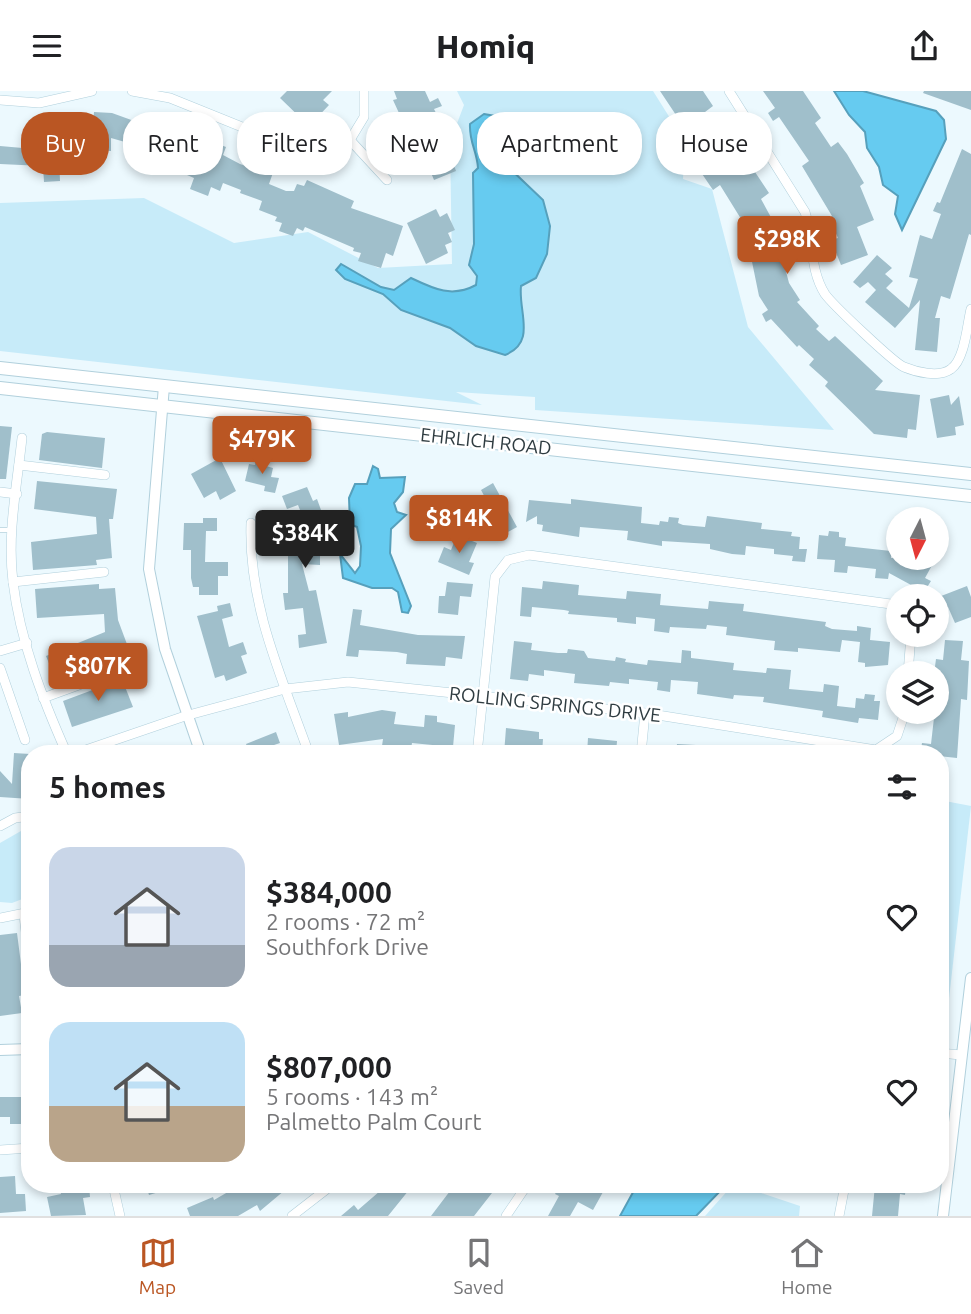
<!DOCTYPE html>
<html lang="en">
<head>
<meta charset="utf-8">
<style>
  :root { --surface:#fff; --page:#f2f2f2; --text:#202124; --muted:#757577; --line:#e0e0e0; --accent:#ba5623 }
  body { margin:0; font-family:Ubuntu,sans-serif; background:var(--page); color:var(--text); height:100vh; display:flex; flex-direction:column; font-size:26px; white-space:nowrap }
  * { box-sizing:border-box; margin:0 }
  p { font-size:23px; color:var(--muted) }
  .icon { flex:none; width:38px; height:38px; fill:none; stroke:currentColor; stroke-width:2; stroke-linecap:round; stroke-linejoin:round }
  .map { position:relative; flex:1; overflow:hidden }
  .details { position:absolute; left:21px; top:654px; width:928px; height:448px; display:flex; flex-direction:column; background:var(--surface); border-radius:28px; box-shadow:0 4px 10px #0003 }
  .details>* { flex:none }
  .banner { position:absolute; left:21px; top:21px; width:929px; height:63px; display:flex; gap:14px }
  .needle { width:46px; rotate:186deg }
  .buttons { position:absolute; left:886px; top:416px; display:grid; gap:14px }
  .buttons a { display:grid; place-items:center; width:63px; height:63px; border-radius:50%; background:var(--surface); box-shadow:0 4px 10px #0003; font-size:35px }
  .price { position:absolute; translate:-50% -60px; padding:0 16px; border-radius:7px; background:var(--accent); color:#fff; font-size:23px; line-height:46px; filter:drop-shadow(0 2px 4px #0008) }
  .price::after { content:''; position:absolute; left:50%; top:42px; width:21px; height:16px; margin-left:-10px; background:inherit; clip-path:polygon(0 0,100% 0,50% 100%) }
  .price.active { background:#222; color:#fff }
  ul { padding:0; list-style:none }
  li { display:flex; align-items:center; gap:21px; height:175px; padding:0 28px }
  li span { display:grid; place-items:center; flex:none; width:196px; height:140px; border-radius:21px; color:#555 }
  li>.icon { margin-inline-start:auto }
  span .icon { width:84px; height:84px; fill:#fffc; stroke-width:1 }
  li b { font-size:30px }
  h2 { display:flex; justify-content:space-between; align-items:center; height:84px; padding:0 28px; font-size:30px }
  .tag { padding:0 24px; border-radius:28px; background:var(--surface); box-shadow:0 4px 10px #0003; font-size:24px; line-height:63px }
  .tag.active { background:var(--accent); color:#fff }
  header { display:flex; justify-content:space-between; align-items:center; height:91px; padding:0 28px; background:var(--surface); font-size:32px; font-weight:800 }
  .tabs { display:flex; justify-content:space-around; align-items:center; height:98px; border-top:2px solid var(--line); background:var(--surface); font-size:19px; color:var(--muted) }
  .tabs a { display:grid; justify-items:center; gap:4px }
  .tabs .active { color:var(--accent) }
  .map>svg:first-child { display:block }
</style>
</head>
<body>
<header><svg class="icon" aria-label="menu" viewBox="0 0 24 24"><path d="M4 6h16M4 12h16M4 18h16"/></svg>Homiq<svg class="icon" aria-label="share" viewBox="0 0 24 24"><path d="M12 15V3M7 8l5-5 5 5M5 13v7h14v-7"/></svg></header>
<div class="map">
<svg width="971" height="1125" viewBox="0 0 971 1125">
  <rect width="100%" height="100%" fill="#ecf9fe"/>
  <g fill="#c7ebf9">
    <polygon points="457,0 653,0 685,51 683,88 712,98 748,236 834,339 535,319 535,306 456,301 482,314 0,260 0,112 144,107 234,152 308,141 378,177 452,173 450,51 464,14"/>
    <polygon points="945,710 971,715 947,925 940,923 940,713"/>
    <polygon points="30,739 30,805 12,812 0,811 0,752 21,740"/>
    <polygon points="730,1097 752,1099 800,1115 799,1125 705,1125"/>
  </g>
  <g fill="#66cbf0" stroke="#56a0bc" stroke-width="2">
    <polygon points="834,0 863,0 936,20 944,29 946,48 902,139 895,123 898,105 883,94 879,76 867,57 865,41 849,24"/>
    <path d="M484,23L495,25L501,42L503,71L543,109L550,135L547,163L536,187L521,195C518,221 537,251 505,264L476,255L450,237L401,219L383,203L345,188L336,179L341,173L381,196L394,199L411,187C434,198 452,207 476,194L477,185L469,174L474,153L473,82L478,77C477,60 469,51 470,33Z"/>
    <polygon points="373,375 378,378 380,387 405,386 403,401 394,412 397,421 406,424 391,438 390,462 411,515 408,522 402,521 398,501 392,497 372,497 343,487 340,463 355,482 360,475 361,455 357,436 350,433 349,407 355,393 367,393"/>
    <polygon points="637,1094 726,1094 696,1125 620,1125"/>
  </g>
  <g fill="#a0bfcb">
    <polygon points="287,0 332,0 323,9 329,14 309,35 280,7"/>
    <polygon points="394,0 425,0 430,11 438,7 442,15 434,18 438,26 430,30 438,46 449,41 458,63 451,66 456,80 434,89 425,67 418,70 410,49 397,55 389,40 404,33 393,9 397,8"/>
    <polygon points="660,0 703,0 713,15 705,21 716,37 723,33 769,102 761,108 774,132 781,128 789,142 771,151 776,171 783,169 789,192 800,209 797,211 819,235 816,238 829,250 835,245 883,290 875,299 920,304 916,339 908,338 907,347 874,343 825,295 828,291 809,274 814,268 799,254 797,256 771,228 766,231 762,223 768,219 759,205 750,161 743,148 751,144 720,94 713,99 698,77 708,71 695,51 688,56 680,43 686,39"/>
    <polygon points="763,0 803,0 821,27 815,32 831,56 838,51 847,63 864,92 860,95 874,129 857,136 868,164 841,174 831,149 838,147 829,127 832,125 802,75 809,70 779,26 773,30 768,22 775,17"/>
    <polygon points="924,0 971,0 971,19 923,2"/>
    <polygon points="94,21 112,22 206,56 208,49 226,56 223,64 240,73 257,79 260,70 275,76 269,93 286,100 294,100 297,93 304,95 307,89 354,110 351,117 403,135 393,165 386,162 381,177 358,170 361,162 353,160 354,157 305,136 303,140 297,137 293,145 279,140 282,132 275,130 277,126 259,119 262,110 240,102 241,99 223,92 220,100 211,96 208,105 190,98 194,87 180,81 185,66 155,55 153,59 111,47 111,60 67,58 67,66 59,66 60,90 44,91 43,75 0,73 0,55 34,58 34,52 50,51 49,35 75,33 75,30 93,31"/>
    <polygon points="962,58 971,63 971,144 969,143 950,208 941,205 935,227 940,227 937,261 915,259 920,209 895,237 865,211 876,199 868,191 860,197 853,191 877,164 892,177 885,183 893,190 886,197 909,217 918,188 909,186 920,144 932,148 941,123 933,120 937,111 940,112"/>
    <polygon points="436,118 440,126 447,122 455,139 448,142 452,151 445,154 448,162 426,173 407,132"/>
    <polygon points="949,304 951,314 959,305 964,334 955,336 956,344 937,347 930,308"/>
    <polygon points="0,335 12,336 6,388 0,388"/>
    <polygon points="47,341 105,347 102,377 39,369 42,343"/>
    <polygon points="220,367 236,400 220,409 216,400 204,407 191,383"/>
    <polygon points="256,368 268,370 266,375 273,377 271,386 279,387 275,402 264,400 265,395 245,390 249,373 255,374"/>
    <polygon points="37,390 117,398 113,428 109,428 112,467 96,469 97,474 33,479 31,451 97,443 96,426 34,418"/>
    <polygon points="493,392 517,436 506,442 502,435 485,444 473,422 488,412 481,399"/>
    <polygon points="307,396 313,410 317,408 321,419 317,421 319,426 315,428 313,458 320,459 320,474 302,473 309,500 316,499 327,552 299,557 298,544 306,543 303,517 285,519 283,502 288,502 288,458 295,459 296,439 308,439 298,414 287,418 282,405"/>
    <polygon points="571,408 642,416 641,432 659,434 660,430 668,431 669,426 679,427 678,432 683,434 705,436 707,425 762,432 761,438 792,441 791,445 800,446 799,458 807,458 805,471 792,470 793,465 774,463 774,458 746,455 745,464 732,463 710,458 710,453 662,450 662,455 627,449 628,440 580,436 579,446 542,440 543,434 537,433 537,425 526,431 529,409 571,413"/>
    <polygon points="203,427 217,427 217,440 206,440 205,471 228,471 228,485 218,485 218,504 199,504 199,496 193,496 191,487 191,459 183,459 184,432 203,432"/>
    <polygon points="829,440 839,441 839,446 846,447 845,455 891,460 891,467 936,467 925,487 931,490 924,501 889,482 888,488 875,487 876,478 848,475 847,482 834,481 835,469 817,468 819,444 828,445"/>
    <polygon points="457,444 477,452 469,471 474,472 469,484 438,471 444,456 451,459"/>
    <polygon points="543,490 579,494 578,504 626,508 627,500 661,503 660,514 708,518 709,510 730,512 744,513 743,520 826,531 825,535 832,538 857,540 857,535 871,537 870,549 890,551 888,574 865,576 865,572 858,571 860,551 842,549 840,561 798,557 798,561 774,559 775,550 726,544 727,536 707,534 706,538 670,536 669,542 654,540 655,528 636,526 636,533 617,531 617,527 568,523 569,520 564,519 532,516 531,526 520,525 522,496 542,498"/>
    <polygon points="447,491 473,493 471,506 460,505 458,524 438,522 439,505 445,505"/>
    <polygon points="99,493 99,498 115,497 118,529 131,564 57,592 46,565 105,541 104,523 37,527 35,498"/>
    <polygon points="967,495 971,506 971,526 955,532 948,516 936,520 936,507"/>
    <polygon points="230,512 233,525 222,528 229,556 243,551 247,563 241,565 247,582 226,590 224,584 215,587 197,525 218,520 217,515"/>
    <polygon points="353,518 362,519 360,534 418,544 465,545 462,568 446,566 445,575 406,573 407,563 397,561 359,559 358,566 346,565"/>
    <polygon points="945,549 963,550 961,569 969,570 967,609 961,608 957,667 920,663 922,652 931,653 939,583 934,583 936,568 943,569"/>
    <polygon points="514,550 532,552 531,559 558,562 567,562 568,558 584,560 588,567 615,570 616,566 626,568 625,571 647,574 648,569 681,572 682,559 691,560 691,567 734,572 733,579 766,582 767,577 791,579 789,598 823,601 824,593 839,595 837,615 855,617 856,607 864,608 865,603 875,604 874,610 880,610 878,629 859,627 858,632 822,626 823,620 763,611 764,606 734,604 733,608 697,603 698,591 671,589 670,601 657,599 658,591 629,588 629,593 610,591 609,595 574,592 575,583 544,579 544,585 529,583 528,590 510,588"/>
    <polygon points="122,588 133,616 72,636 63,610"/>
    <polygon points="382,619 396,621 394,633 424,636 425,624 437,625 437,631 455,634 453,656 412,652 411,658 382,655 383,648 339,654 334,623 348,621 348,626"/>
    <polygon points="506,637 539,641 539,648 543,648 542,663 504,663"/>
    <polygon points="276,641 280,652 274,654 277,663 250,663 246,653"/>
    <polygon points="588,647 617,650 616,663 587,663"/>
    <polygon points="677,653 696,654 696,663 676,663"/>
    <polygon points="14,662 30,663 30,708 0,706 0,680 12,693"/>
    <polygon points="17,842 25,904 19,905 22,922 0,925 0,844"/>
    <polygon points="0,1006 22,1006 22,1033 10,1033 10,1026 0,1026"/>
    <polygon points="15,1085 16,1103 25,1103 26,1120 0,1122 0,1086"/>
    <polygon points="89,1094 90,1106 83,1107 86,1124 51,1125 47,1106 61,1103 60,1098"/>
    <polygon points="146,1094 175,1094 175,1096 149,1104"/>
    <polygon points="240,1094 291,1094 260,1120 257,1114 238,1125 190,1125 187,1117 213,1106 214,1109"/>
    <polygon points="373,1094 413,1094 388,1125 341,1125 354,1114 358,1119 380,1100"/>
    <polygon points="441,1094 471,1094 476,1098 481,1094 492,1102 474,1125 431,1125 450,1100"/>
    <polygon points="560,1094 602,1094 599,1099 603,1101 593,1119 578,1111 570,1125 548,1125 559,1105 555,1103"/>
    <polygon points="875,1094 906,1094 905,1104 900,1103 898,1125 872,1125"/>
  </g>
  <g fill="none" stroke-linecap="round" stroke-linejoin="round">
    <defs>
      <polyline id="service" points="0,439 11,439"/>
      <g id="minor">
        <polyline points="132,0 170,7 304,61 329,60 350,49 364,26 364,0"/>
        <path d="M729,0L805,121C814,148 809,178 825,203C832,213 894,272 904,276C916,281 939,287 951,278C965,268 967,234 971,218"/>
        <polyline points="0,9 39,12 92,0"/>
        <polyline points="350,49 387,89"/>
        <path d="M22,347C17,394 7,443 13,491C20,550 43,609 67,663"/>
        <polyline points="19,374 105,384"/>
        <polyline points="0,401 17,403"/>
        <path d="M251,432C248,514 282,587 309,663"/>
        <polyline points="13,491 104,481"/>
        <polyline points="0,560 27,552"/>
        <polyline points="0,577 25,649"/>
        <polyline points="908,583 911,544"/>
        <polyline points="43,607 131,575"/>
        <polyline points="74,663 185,625 285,598 348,591 645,622 876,659 897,645 905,621"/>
        <polyline points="477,663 495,486 508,469 529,464 898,514"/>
        <polyline points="641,663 645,622"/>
        <polyline points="0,735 15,727 30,725"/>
        <polyline points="24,824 30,876"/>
        <polyline points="0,827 30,821"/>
        <polyline points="940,962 961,964"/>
        <polyline points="0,1059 30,1057"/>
        <polyline points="113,1094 120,1125"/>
        <polyline points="292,1125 332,1094"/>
        <polyline points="506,1125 527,1094"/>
        <polyline points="839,1125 845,1094"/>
      </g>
      <g id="tertiary">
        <polyline points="164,295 149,478 165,558 201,663"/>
        <polyline points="0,959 30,958"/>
        <polyline points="943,1125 971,887"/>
      </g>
      <g id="secondary">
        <polyline points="0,277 971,383"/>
        <polyline points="0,297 971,405"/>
      </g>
    </defs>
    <use href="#service" stroke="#b1d0dc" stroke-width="6"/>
    <use href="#minor" stroke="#b1d0dc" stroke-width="10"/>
    <use href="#tertiary" stroke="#b1d0dc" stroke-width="12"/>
    <use href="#secondary" stroke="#b1d0dc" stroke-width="14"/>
    <use href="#service" stroke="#fff" stroke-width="4.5"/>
    <use href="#minor" stroke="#fff" stroke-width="9"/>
    <use href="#tertiary" stroke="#fff" stroke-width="10"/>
    <use href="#secondary" stroke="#fff" stroke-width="12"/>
  </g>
  <g text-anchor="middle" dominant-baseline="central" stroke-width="5" stroke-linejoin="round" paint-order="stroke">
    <g font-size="19" fill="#2f3c41" stroke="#fff">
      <text transform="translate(486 350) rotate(6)">EHRLICH ROAD</text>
      <text transform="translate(555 613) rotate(6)">ROLLING SPRINGS DRIVE</text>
    </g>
  </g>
</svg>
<div class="buttons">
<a><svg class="needle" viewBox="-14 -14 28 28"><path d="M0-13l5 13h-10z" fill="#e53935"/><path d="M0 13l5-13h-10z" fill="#757577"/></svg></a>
<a><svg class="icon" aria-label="locate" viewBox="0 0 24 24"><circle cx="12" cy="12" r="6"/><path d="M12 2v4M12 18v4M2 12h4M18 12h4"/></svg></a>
<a><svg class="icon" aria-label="layers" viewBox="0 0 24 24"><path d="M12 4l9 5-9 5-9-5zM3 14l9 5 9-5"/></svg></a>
</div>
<b class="price" style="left:787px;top:185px">$298K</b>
<b class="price" style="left:262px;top:385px">$479K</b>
<b class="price" style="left:459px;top:464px">$814K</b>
<b class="price active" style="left:305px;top:479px">$384K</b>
<b class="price" style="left:98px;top:612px">$807K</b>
<div class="banner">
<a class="tag active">Buy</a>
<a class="tag">Rent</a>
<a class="tag">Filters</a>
<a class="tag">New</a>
<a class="tag">Apartment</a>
<a class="tag">House</a>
</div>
<section class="details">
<h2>5 homes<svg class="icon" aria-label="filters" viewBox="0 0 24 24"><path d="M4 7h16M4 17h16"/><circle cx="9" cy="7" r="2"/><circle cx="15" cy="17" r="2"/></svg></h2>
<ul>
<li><span style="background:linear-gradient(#c9d6e8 70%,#9aa5b1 0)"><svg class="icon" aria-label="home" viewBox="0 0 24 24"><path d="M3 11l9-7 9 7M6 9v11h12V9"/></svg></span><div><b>$384,000</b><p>2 rooms · 72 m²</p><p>Southfork Drive</p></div><svg class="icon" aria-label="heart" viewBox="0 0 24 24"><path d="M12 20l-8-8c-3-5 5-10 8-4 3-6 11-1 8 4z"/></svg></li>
<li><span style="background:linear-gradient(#bfe0f5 60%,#b9a48a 0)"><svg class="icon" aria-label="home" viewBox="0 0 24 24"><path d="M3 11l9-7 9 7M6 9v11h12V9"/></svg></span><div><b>$807,000</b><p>5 rooms · 143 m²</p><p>Palmetto Palm Court</p></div><svg class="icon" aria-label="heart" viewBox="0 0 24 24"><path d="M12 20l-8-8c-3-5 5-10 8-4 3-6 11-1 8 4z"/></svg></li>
</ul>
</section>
</div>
<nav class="tabs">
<a class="active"><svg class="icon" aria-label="map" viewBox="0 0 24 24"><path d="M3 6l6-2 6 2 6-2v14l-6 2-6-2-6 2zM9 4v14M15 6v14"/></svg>Map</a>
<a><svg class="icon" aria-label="saved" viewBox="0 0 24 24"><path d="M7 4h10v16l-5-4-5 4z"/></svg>Saved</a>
<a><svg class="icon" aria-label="home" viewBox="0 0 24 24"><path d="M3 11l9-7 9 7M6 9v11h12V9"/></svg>Home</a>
</nav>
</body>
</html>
